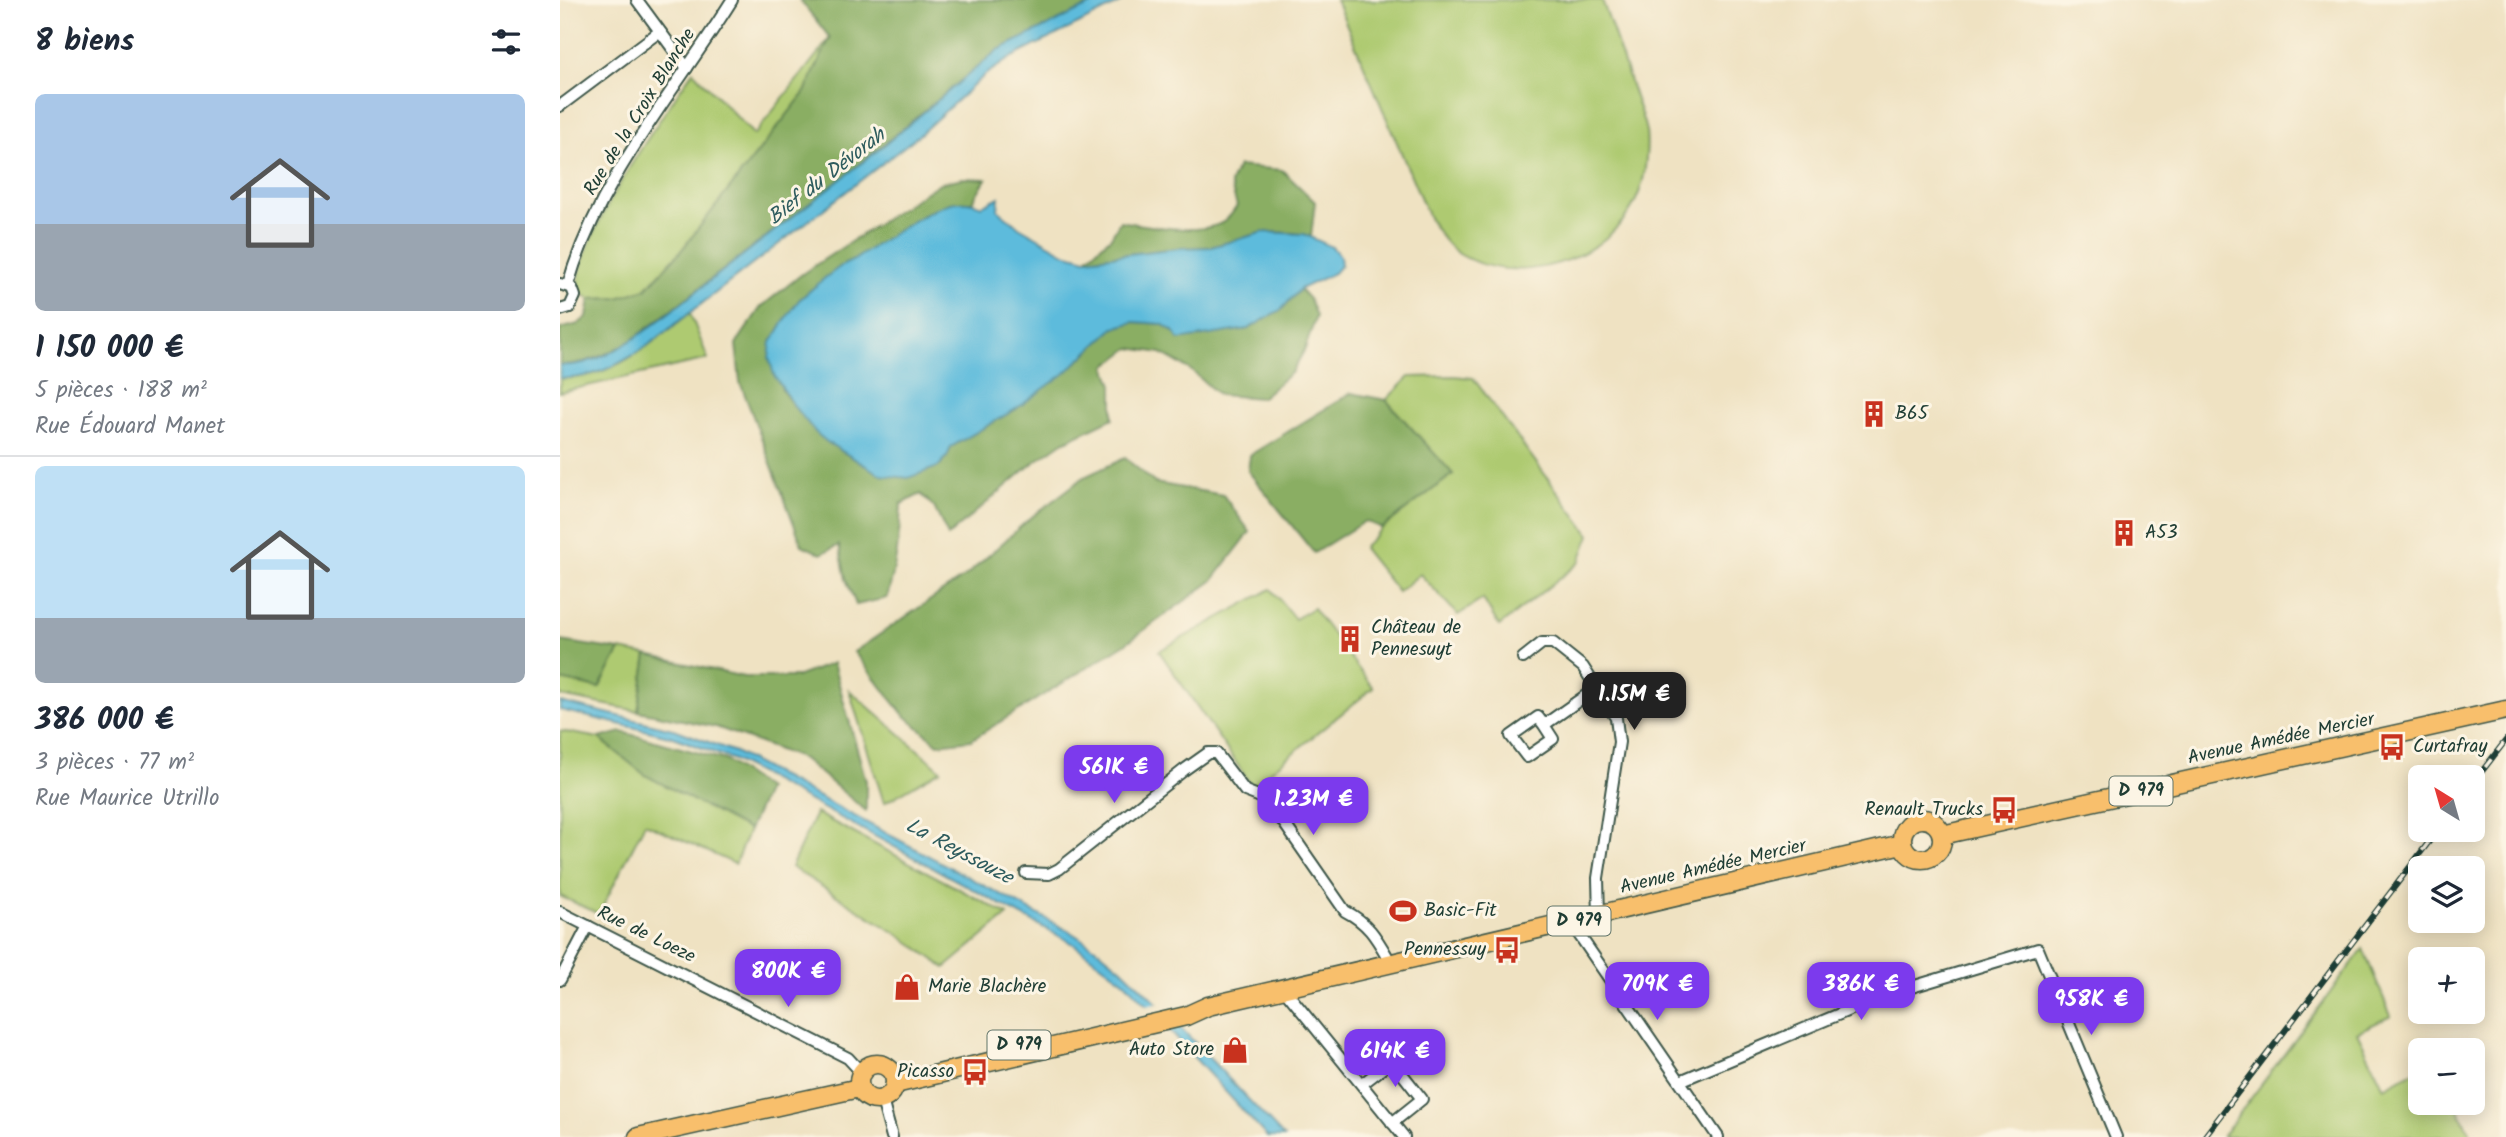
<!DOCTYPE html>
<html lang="fr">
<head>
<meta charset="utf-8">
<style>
  :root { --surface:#fff; --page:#f2f2f3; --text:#1f2937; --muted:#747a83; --line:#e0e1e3; --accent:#7c3aed }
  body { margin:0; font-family:Kalam,sans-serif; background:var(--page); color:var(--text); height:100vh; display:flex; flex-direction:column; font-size:26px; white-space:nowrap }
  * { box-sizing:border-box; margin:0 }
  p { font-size:23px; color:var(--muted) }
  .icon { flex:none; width:38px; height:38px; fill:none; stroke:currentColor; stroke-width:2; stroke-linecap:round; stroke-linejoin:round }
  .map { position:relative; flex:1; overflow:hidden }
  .details { display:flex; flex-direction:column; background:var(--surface); width:560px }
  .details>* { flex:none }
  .needle { width:46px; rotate:323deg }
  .buttons { position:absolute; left:1848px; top:765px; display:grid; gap:14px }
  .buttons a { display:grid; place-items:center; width:77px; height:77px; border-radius:10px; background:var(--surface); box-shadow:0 4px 18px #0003; font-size:35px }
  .price { position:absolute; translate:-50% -60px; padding:0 16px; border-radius:14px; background:var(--accent); color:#fff; font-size:23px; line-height:46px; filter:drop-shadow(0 2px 4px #0008) }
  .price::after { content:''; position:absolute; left:50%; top:42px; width:21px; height:16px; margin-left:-10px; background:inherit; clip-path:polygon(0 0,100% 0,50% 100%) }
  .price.active { background:#222; color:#fff }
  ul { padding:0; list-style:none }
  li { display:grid; align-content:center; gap:14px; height:371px; padding:0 35px }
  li+li { border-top:2px solid var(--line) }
  li span { display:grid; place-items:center; height:217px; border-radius:10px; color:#555 }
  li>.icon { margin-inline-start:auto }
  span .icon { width:126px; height:126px; fill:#fffc; stroke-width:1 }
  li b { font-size:30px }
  h2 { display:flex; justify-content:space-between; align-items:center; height:84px; padding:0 35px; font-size:30px }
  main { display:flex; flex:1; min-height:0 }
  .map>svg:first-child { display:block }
</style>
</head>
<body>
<main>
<section class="details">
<h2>8 biens<svg class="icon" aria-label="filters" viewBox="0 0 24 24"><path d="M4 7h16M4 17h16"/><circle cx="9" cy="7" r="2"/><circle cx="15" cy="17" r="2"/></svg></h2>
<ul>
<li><span style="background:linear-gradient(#a9c7e8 60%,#9aa5b1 0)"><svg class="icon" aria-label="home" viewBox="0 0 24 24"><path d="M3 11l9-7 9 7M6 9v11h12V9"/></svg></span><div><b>1 150 000 €</b><p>5 pièces · 188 m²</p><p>Rue Édouard Manet</p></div></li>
<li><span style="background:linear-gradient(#bfe0f5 70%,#9aa5b1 0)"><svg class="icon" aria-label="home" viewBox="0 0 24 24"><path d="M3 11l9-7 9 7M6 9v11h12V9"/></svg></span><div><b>386 000 €</b><p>3 pièces · 77 m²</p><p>Rue Maurice Utrillo</p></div></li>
</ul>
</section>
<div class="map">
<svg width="1946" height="1137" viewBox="0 0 1946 1137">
  <rect width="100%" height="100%" fill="#fcf5e5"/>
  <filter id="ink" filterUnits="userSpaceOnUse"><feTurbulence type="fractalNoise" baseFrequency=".0143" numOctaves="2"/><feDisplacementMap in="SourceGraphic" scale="14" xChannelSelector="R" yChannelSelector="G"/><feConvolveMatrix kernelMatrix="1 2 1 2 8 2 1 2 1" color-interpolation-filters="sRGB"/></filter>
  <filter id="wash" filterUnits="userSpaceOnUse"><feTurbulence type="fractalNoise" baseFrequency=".00686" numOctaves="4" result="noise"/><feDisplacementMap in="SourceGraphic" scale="28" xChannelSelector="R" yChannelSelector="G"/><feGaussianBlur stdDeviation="1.57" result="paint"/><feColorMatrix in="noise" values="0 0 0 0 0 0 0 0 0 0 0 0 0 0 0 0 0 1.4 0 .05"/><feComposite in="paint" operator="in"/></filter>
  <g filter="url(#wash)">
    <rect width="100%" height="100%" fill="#efe2c2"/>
    <g fill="#aeca71" stroke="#668452" stroke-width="2">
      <path d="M776,0H1042C1053,30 1063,61 1073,91C1077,104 1084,119 1086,132C1088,146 1086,161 1084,175C1070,252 968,293 901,255C888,248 878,232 870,220Z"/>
      <path d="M270,38L245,92L120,252L85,289L58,298L30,299L18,291C14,241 103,115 133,71L194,135Z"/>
      <path d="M130,313L148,359L0,392V378C51,381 93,342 130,313Z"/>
      <polygon points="894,376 913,378 1030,535 1019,563 939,626 923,599 898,615 860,574 838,592 803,548 822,528 893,474 826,400 849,377"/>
      <polygon points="711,589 735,619 753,608 813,688 692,786 599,651"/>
      <polygon points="60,650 87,655 78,711 0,696 0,680 39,688"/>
      <polygon points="289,690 381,770 324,803"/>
      <polygon points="0,731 39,738 85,775 189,830 175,864 85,823 39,914 0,896"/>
      <polygon points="256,813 448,915 385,968 342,937 231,867"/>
      <polygon points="1803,949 1831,1016 1797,1032 1824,1088 1860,1068 1860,1102 1895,1103 1912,1137 1662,1137"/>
    </g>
    <g fill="#8aae63" stroke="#54764c" stroke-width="2">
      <path d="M240,0H541L438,50L284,177L68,343C48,354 23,366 0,365V329L18,324L27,317L30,299L58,298L86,289L120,252L245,92L270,38Z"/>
      <path d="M678,166L722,170L755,202L751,237L734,233L704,232L651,247L619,248L526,259L551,237L560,221C586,226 646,237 666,220C670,216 674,211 677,206L670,183Z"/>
      <path d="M403,178L426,179L412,202H393L365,214L294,260L281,266L239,300L211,342L222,390L236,409L267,442L321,475L378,467L387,457L391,447L456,409L521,359L553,328L574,322L602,324L613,331H674L688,329L722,309L740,289L749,299L756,316L745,349L732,372L701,398L659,395L632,371L601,353L570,348L546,366L553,385V418L503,442L473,463L388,536L374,507L361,494L341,504C340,536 336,567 327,598L296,605L286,579L279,545L261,554L242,545L180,382L176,344L201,307L242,274L380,183Z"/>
      <polygon points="791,393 826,400 893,474 822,528 805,521 754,553 688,471 690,455"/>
      <polygon points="565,458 595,483 663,495 690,532 652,581 565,644 411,740 378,744 343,714 294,652 407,575 469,519 524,477"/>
      <polygon points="0,641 60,650 39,688 0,680"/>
      <polygon points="87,655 184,677 236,677 273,663 306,781 306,811 243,759 156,727 78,711"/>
      <polygon points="62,732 165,760 207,789 189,830 85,775 39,738"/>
    </g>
    <g fill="#5dbbdc" stroke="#3e7c88" stroke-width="2">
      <path d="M541,0H566L452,57L425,75L359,135L86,347C60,364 32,380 0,378V365C32,367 63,347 88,329L317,151L438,50Z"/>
      <path d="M439,197L438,210L459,227L505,253L526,259L619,248L651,247L704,232L744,234L772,247L780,256L781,265L774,273L740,289L722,309L688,329L619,340L613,331L602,324L574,322L554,328L504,374L456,409L391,447L387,457L378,467L348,478L321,475L267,442L256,433L236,409L214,375L209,358L211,342L229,314L239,300L266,277L281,266L294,260C314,246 373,204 396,202C406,201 413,202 422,206Z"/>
      <polygon points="0,702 117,730 175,752 509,931 540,951 561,968 601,1007 724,1137 707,1137 565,982 512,943 174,760 113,737 0,710"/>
    </g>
    <polygon fill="#efe2c2" points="601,1003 622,1026 602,1031 581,1007"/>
  </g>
  <g filter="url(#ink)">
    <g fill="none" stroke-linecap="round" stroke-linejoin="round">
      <defs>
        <g id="street">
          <polyline points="77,0 127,68"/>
          <polyline points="0,106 99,32"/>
          <polyline points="0,284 12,288 15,296 10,307 0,310"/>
          <path d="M8,285C38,179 115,92 172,0"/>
          <polyline points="963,658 982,643 993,643 1023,667 1056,718 1059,742 1038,878 1039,916"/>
          <polyline points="984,725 993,739 967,757 951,736 978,717 984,725 1038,687"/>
          <path d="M466,873L489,874L499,869L624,770L648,753H656L685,791L708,800L785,911C810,924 817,939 831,963"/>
          <polyline points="0,912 288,1058 301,1072"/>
          <polyline points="1011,923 1158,1137"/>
          <polyline points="0,980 28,926"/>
          <polyline points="724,989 844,1137"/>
          <polyline points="1120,1081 1325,995 1478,949 1556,1137"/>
          <polyline points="802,1084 832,1061 862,1099 832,1123"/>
          <polyline points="322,1100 332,1137"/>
        </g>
        <g id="primary">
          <circle cx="1362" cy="839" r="20"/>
          <polyline points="1382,835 1946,710"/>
          <circle cx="317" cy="1082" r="18"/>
          <polyline points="335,1084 626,1016 648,1006 1342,844"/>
          <polyline points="78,1137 299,1088"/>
        </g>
      </defs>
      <use href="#street" stroke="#3e5649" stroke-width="14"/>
      <use href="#primary" stroke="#3e5649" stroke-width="21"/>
      <use href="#street" stroke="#fff" stroke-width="10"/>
      <use href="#primary" stroke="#f8bf6c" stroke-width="18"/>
      <defs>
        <g id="rail">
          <polyline points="1913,783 1946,740"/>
          <polyline points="1644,1137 1878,830"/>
        </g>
      </defs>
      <use href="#rail" stroke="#1f3d34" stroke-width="6"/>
      <use href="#rail" stroke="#fcf5e5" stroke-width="3.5" stroke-dasharray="10" stroke-linecap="butt"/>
    </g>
  </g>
  <defs>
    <symbol id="building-bare" viewBox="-9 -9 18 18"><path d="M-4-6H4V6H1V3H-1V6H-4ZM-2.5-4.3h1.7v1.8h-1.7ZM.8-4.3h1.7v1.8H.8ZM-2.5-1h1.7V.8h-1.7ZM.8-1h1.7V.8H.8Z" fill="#c8321e" stroke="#fcf5e5" stroke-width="2.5" paint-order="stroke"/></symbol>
    <symbol id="bus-bare" viewBox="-9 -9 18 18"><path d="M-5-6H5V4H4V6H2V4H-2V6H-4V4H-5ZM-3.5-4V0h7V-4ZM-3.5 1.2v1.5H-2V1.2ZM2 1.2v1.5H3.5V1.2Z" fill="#c8321e" stroke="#fcf5e5" stroke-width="2.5" paint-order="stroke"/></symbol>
    <symbol id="stadium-bare" viewBox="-9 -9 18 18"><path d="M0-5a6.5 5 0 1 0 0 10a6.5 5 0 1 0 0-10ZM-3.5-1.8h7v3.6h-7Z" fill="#c8321e" stroke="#fcf5e5" stroke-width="2.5" paint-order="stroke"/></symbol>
    <symbol id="shop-bare" viewBox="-9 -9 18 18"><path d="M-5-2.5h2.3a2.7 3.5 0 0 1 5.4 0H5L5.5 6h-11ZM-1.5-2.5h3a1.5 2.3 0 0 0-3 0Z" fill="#c8321e" stroke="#fcf5e5" stroke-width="2.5" paint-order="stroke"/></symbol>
  </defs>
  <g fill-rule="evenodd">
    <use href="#building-bare" x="1295" y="395" width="38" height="38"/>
    <use href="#building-bare" x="1545" y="514" width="38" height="38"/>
    <use href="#building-bare" x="771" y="620" width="38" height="38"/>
    <use href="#bus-bare" x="1813" y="728" width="38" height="38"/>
    <use href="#bus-bare" x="1425" y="791" width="38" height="38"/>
    <use href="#stadium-bare" x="824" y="892" width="38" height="38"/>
    <use href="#bus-bare" x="928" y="931" width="38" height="38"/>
    <use href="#shop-bare" x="328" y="968" width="38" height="38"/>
    <use href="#shop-bare" x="656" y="1031" width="38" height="38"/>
    <use href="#bus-bare" x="396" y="1053" width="38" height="38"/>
  </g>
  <g text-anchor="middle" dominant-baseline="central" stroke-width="6" stroke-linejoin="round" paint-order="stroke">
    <g fill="#fcf5e5" stroke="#617469" stroke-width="2">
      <rect x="1549.5" y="776.5" width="63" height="29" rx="5"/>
      <rect x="987.5" y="906.5" width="63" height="29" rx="5"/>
      <rect x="427.5" y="1030.5" width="63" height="29" rx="5"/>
    </g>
    <g font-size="18" font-weight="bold" fill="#1f3d34">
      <text x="1581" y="791">D 979</text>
      <text x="1019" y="921">D 979</text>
      <text x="459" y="1045">D 979</text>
    </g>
    <g font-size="19" fill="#1f3d34" stroke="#fcf5e5">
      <text transform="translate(80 112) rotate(-58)">Rue de la Croix Blanche</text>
      <text transform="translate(1721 739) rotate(-12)">Avenue Amédée Mercier</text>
      <text transform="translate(1153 867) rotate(-13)">Avenue Amédée Mercier</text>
      <text transform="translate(86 935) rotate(26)">Rue de Loeze</text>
    </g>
    <g font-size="19" fill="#1f3d34" stroke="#fcf5e5" text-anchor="start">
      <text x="1335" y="414">B65</text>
      <text x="1585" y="533">A53</text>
      <text x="811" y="628">Château de<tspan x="811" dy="22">Pennesuyt</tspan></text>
      <text x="1853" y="747">Curtafray</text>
      <text x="1423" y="810" text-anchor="end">Renault Trucks</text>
      <text x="864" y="911">Basic-Fit</text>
      <text x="926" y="950" text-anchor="end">Pennessuy</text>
      <text x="368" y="987">Marie Blachère</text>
      <text x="654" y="1050" text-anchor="end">Auto Store</text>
      <text x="394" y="1072" text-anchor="end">Picasso</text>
    </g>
    <g font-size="21" font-style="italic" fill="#2e5c5e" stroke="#fcf5e5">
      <text transform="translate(267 177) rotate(-38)">Bief du Dévorah</text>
      <text transform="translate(399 852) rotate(28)">La Reyssouze</text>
    </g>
  </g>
</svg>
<div class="buttons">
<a><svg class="needle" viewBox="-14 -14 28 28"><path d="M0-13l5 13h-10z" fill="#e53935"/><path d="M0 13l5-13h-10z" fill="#747a83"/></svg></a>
<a><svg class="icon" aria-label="layers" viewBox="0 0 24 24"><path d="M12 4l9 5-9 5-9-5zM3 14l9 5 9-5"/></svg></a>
<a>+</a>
<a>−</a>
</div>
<b class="price active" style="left:1074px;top:732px">1.15M €</b>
<b class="price" style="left:554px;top:805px">561K €</b>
<b class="price" style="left:753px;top:837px">1.23M €</b>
<b class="price" style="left:228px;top:1009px">800K €</b>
<b class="price" style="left:1097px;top:1022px">709K €</b>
<b class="price" style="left:1301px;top:1022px">386K €</b>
<b class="price" style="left:1531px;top:1037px">958K €</b>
<b class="price" style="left:835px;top:1089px">614K €</b>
</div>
</main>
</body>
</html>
